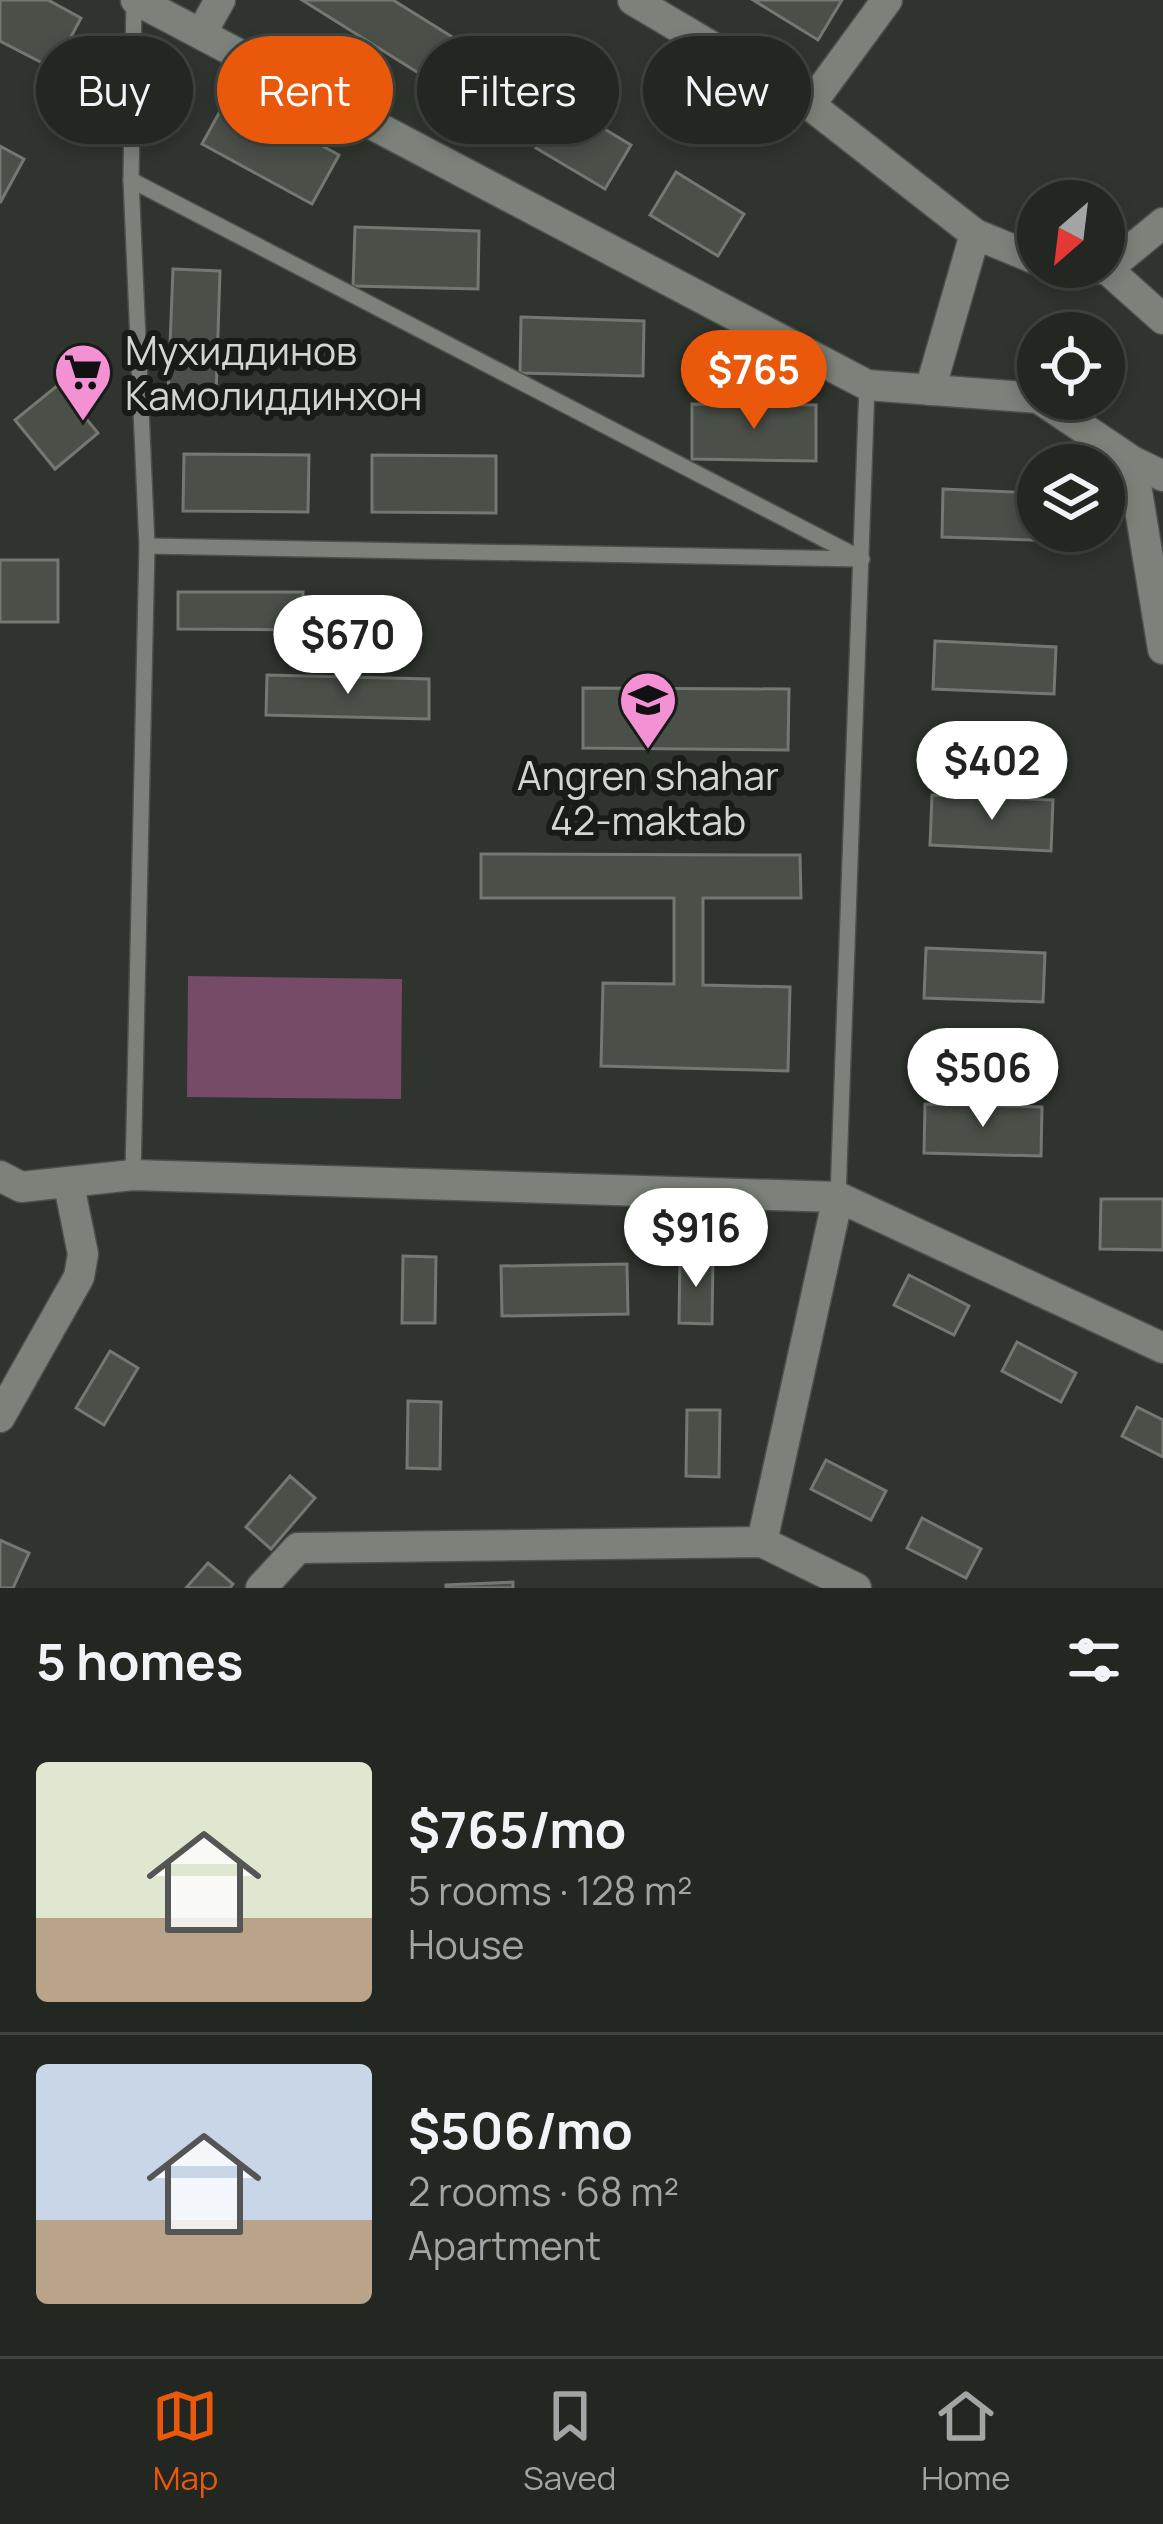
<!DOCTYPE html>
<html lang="en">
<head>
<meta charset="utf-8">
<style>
  :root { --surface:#232722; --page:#2b2f2a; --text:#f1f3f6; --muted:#a3a5a5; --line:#404440; --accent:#ea580c }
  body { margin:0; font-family:Manrope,sans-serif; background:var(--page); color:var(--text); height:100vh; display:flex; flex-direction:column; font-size:45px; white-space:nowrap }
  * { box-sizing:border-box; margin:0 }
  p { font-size:39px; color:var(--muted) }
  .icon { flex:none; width:66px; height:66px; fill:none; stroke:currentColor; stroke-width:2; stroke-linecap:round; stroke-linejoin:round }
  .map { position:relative; height:1588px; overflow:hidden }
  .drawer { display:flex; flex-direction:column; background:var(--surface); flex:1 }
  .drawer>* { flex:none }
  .top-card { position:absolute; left:36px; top:36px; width:1092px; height:108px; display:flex; gap:24px }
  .needle { width:78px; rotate:208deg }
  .fabs { position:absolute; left:1017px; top:180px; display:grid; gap:24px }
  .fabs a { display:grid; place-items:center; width:108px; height:108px; border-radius:50%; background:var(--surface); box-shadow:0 6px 18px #0003,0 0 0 3px var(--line); font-size:60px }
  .price { position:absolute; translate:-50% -102px; padding:0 27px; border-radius:42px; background:#fff; color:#222; font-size:39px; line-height:78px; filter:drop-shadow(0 3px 6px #0008) }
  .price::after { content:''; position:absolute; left:50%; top:72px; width:36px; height:27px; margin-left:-18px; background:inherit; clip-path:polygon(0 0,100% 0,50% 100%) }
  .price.current { background:var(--accent); color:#fff }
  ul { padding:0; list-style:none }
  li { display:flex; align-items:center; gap:36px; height:300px; padding:0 36px }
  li+li { border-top:3px solid var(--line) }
  li span { display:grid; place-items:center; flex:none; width:336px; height:240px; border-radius:12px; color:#555 }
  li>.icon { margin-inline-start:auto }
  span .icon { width:144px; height:144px; fill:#fffc; stroke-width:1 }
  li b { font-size:51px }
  h2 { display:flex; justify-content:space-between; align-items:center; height:144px; padding:0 36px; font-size:51px }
  .pill { padding:0 42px; border-radius:54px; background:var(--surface); box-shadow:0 6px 18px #0003,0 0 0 3px var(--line); font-size:42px; line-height:108px }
  .pill.current { background:var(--accent); color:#fff }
  .tab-bar { display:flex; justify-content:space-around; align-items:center; height:168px; border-top:3px solid var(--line); background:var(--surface); font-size:33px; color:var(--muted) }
  .tab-bar a { display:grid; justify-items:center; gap:6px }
  .tab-bar .current { color:var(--accent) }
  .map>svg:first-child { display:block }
</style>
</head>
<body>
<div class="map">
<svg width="1163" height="1588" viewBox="0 0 1163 1588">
  <rect width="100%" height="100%" fill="#2f342e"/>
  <polygon fill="#754b67" points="188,976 402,979 401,1099 187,1097"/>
  <g fill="#4a4f48" stroke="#737971" stroke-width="3">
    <polygon points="0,0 48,0 81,18 54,69 0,41"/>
    <polygon points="302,0 393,0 502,68 476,109"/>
    <polygon points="753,0 842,0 818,40"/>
    <polygon points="229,95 339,155 312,204 202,144"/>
    <polygon points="563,104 631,145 605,189 536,148"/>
    <polygon points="0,146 24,159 0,203"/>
    <polygon points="676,172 744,214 718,256 650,215"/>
    <polygon points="355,227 479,231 478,289 353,286"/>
    <polygon points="173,269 220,271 216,396 168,395"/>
    <polygon points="521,317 644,321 643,376 520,373"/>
    <polygon points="58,385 98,433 55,469 15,420"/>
    <polygon points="692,404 816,405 816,461 692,459"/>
    <polygon points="184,454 309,455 308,512 183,511"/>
    <polygon points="372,455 496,456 496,513 372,512"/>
    <polygon points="943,489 1038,493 1038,531 1059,531 1058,541 942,537"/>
    <rect x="0" y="560" width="58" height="62"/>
    <polygon points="178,592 303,592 303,630 178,629"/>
    <polygon points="935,641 1056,647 1054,694 933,689"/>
    <polygon points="267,675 429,679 429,719 266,715"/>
    <polygon points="583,688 789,689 788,750 583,748"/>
    <polygon points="932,795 1053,800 1051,851 930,845"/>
    <polygon points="481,854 800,855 801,898 703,898 703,985 790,987 788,1071 601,1066 603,983 674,984 674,898 481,898"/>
    <polygon points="926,948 1045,953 1043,1002 924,998"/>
    <polygon points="925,1104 1042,1107 1041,1156 924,1153"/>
    <polygon points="1101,1199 1163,1199 1163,1250 1100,1249"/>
    <polygon points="403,1256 436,1257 435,1323 402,1323"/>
    <polygon points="680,1256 713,1257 712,1324 679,1323"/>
    <polygon points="627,1264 628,1314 502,1316 501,1266"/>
    <polygon points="909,1275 969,1306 954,1335 894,1305"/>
    <polygon points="1017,1342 1076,1373 1061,1402 1002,1371"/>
    <polygon points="110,1351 138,1368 104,1425 76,1408"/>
    <polygon points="408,1401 441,1402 440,1469 407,1468"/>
    <polygon points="1137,1407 1163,1420 1163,1457 1122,1436"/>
    <polygon points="687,1410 720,1410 719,1477 686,1476"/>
    <polygon points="826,1460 886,1491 871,1520 811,1489"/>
    <polygon points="290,1476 315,1498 271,1549 246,1527"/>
    <polygon points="922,1518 981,1549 966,1578 907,1548"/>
    <polygon points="0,1540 29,1553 13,1588 0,1588"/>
    <polygon points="208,1563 233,1584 230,1588 186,1588"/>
    <polygon points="513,1582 513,1588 446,1588 446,1585"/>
  </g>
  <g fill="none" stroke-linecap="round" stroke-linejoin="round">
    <defs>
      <g id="service">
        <polyline points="131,180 862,559"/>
        <polyline points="147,546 859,559"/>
        <polyline points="133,1175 147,546 131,180 134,0"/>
        <polyline points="838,1197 867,385"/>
      </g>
      <g id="minor">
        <polyline points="136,0 867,385 1038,398"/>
        <polyline points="633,0 810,105 975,234 1038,260"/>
        <polyline points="201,34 220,0"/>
        <polyline points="810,105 887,0"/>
        <polyline points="1061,267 1107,269 1163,319"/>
        <polyline points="1107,269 1163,223"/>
        <polyline points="930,390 975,234"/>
        <polyline points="1040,399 1132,461 1163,476"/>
        <polyline points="1132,461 1163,649"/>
        <polyline points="0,1417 79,1277 83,1254 69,1185"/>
        <polyline points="762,1542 838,1197"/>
        <polyline points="261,1588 298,1548 762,1542 856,1588"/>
      </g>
      <polyline id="tertiary" points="0,1176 21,1187 133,1175 838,1197 1163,1348"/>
    </defs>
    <use href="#service" stroke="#4c504a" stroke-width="18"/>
    <use href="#minor" stroke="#4c504a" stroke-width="33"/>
    <use href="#tertiary" stroke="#4c504a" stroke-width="33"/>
    <use href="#service" stroke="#7c827a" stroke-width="15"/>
    <use href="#minor" stroke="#7c827a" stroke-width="30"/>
    <use href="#tertiary" stroke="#7c827a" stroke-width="30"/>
  </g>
  <defs>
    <symbol id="supermarket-pin" viewBox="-11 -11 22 30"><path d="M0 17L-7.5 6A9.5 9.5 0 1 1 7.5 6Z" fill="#f491d4" stroke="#191b18"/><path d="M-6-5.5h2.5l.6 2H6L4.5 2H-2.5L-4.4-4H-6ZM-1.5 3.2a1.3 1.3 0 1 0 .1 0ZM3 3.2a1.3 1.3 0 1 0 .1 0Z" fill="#111"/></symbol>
    <symbol id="school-pin" viewBox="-11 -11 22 30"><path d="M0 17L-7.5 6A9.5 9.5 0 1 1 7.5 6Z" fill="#f491d4" stroke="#191b18"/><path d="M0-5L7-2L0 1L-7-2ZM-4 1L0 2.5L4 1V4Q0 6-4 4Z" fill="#111"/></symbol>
  </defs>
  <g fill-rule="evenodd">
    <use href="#supermarket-pin" x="50" y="339" width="66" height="90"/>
    <use href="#school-pin" x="615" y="667" width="66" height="90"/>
  </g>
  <g text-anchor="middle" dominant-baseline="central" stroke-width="12" stroke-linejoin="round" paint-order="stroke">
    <g font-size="39" fill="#d2d5d1" stroke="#191b18" text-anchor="start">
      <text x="125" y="350">Мухиддинов<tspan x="125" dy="45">Камолиддинхон</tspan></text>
      <text x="648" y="775" text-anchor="middle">Angren shahar<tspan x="648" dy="45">42-maktab</tspan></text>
    </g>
  </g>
</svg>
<div class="fabs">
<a><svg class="needle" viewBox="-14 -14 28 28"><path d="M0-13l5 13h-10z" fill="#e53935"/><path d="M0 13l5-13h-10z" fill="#a3a5a5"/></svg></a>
<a><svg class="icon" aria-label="locate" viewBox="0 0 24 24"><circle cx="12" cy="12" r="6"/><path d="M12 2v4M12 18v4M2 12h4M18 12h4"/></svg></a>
<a><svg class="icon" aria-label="layers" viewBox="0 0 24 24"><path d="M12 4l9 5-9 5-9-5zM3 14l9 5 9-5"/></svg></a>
</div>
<b class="price current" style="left:754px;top:432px">$765</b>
<b class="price" style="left:348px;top:697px">$670</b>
<b class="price" style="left:992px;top:823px">$402</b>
<b class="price" style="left:983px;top:1130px">$506</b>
<b class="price" style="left:696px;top:1290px">$916</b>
<div class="top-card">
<a class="pill">Buy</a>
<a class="pill current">Rent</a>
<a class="pill">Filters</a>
<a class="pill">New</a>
</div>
</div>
<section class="drawer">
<h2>5 homes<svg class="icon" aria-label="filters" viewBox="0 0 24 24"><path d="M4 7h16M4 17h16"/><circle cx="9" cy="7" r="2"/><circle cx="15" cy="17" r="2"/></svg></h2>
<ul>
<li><span style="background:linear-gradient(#dfe7d0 65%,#b9a48a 0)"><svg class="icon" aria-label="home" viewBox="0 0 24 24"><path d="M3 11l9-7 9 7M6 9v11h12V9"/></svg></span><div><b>$765/mo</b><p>5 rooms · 128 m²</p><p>House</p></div></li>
<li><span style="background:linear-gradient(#c9d6e8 65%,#b9a48a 0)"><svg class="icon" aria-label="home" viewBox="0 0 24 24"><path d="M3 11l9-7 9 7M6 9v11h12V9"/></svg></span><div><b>$506/mo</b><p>2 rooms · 68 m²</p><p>Apartment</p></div></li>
</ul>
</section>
<nav class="tab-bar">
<a class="current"><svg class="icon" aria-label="map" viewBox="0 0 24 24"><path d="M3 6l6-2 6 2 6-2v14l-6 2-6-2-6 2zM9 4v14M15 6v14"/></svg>Map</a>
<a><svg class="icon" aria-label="saved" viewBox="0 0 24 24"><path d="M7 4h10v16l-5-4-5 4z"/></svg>Saved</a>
<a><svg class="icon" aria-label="home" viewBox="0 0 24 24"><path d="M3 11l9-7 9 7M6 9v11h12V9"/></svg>Home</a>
</nav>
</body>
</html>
